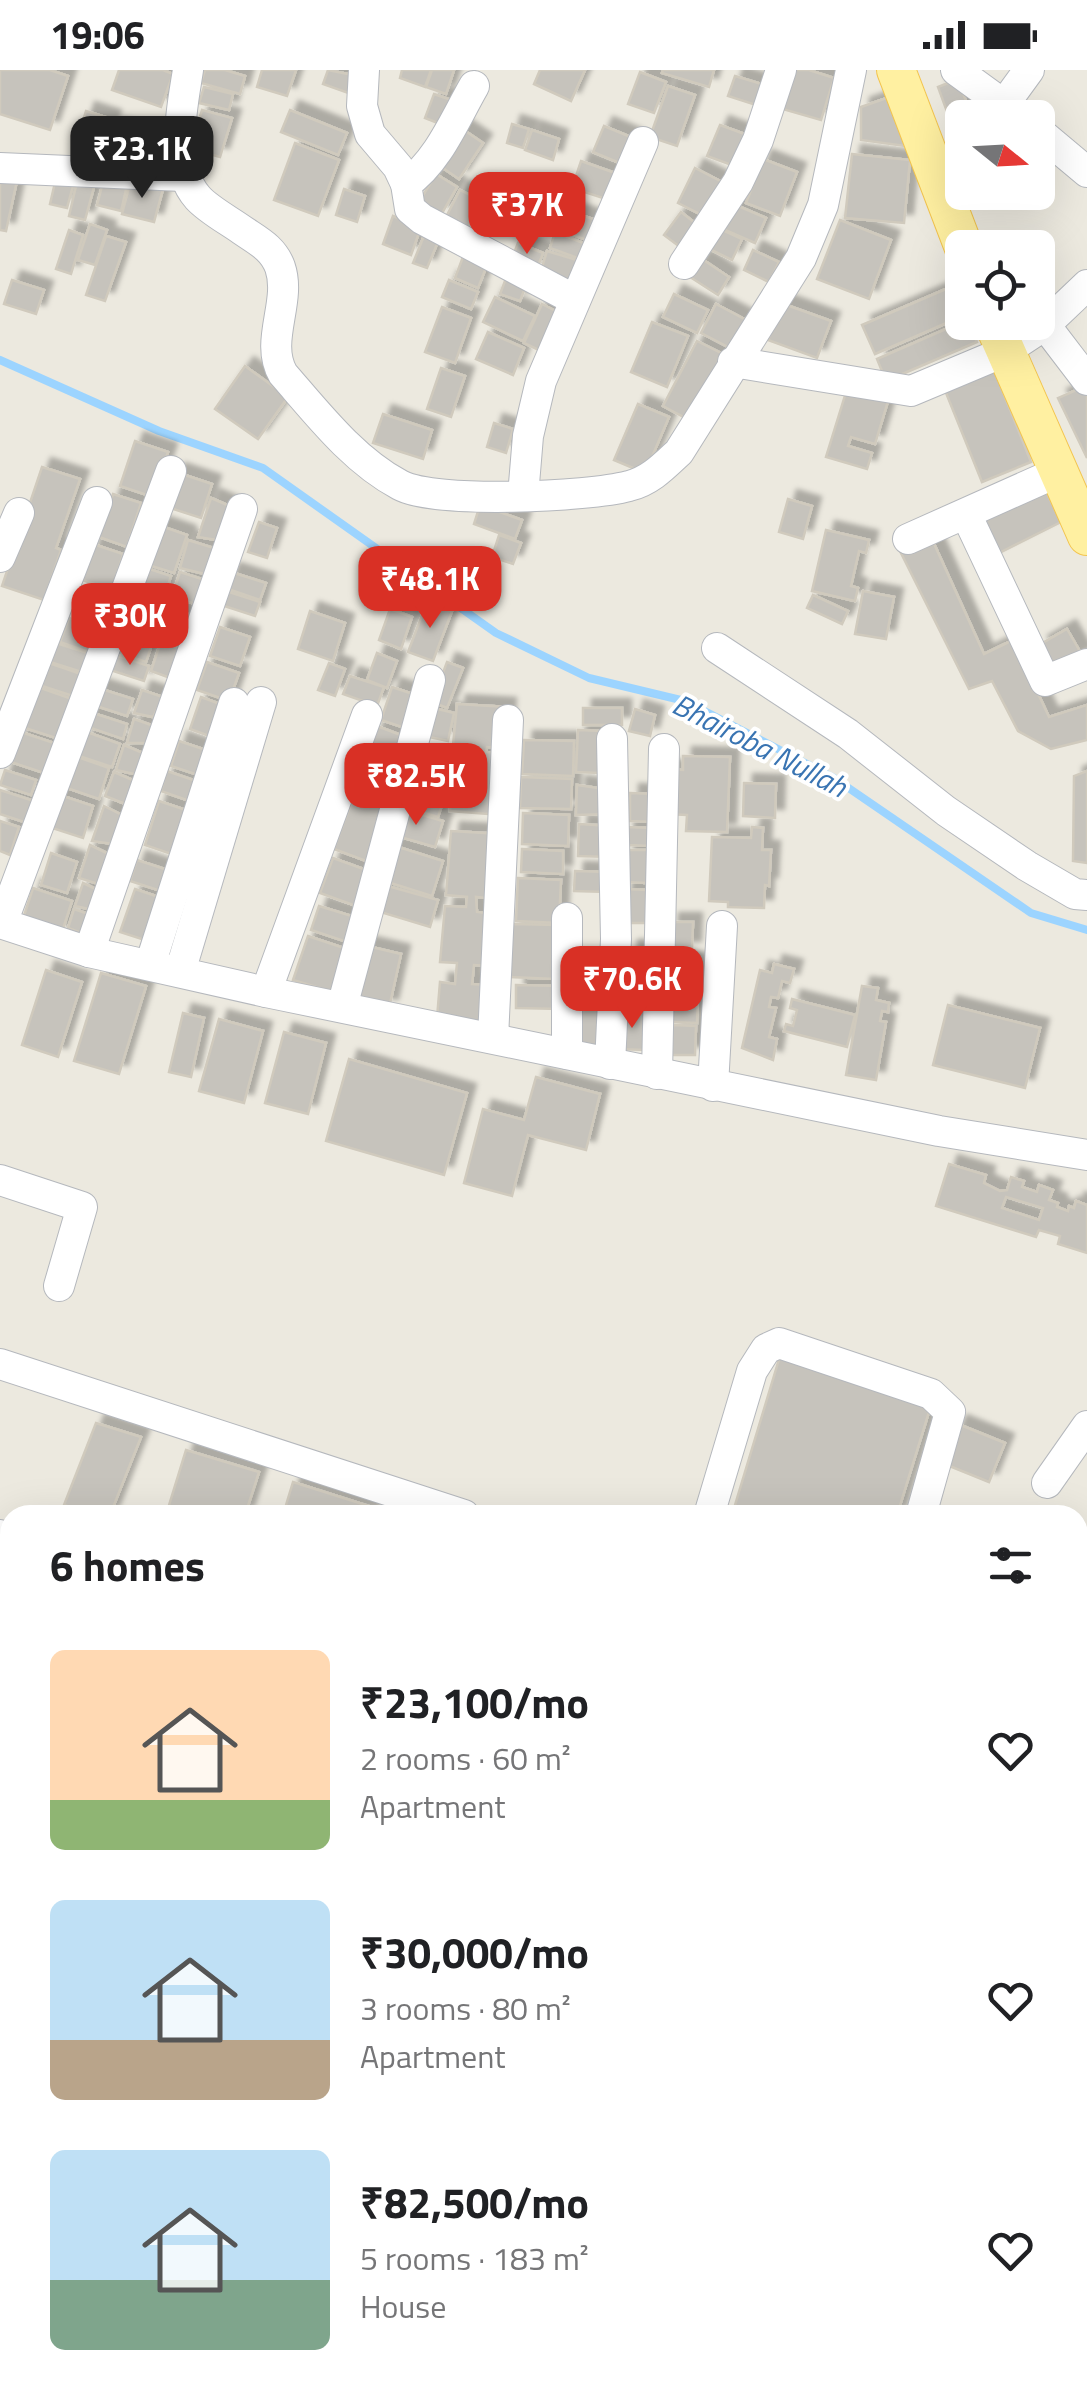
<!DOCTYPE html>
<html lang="en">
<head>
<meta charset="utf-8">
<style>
  :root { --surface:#fff; --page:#f6f6f6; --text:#202124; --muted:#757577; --accent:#d93025 }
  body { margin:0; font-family:"Titillium Web",sans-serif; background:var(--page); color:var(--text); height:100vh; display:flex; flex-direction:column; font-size:38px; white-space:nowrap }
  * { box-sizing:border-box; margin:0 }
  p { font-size:32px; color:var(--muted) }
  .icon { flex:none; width:55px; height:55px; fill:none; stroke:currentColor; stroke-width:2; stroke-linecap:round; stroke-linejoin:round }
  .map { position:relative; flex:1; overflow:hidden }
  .panel { position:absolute; left:0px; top:1435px; width:1088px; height:890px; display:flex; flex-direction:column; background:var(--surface); border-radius:30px 30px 0 0; box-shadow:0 10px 40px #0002 }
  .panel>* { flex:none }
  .needle { width:65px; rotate:108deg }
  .fabs { position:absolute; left:945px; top:30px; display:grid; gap:20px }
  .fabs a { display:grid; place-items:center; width:110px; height:110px; border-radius:15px; background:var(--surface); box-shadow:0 10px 40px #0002; font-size:50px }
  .price { position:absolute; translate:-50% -85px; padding:0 22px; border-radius:20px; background:var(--accent); color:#fff; font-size:32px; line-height:65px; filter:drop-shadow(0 2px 5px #0008) }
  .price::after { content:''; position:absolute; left:50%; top:60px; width:30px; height:22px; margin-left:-15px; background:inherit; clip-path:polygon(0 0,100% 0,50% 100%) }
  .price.on { background:#222; color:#fff }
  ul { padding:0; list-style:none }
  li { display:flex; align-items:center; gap:30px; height:250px; padding:0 50px }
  li span { display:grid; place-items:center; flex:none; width:280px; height:200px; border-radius:15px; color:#555 }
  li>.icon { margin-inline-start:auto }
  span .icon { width:120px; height:120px; fill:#fffc; stroke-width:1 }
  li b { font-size:42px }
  h2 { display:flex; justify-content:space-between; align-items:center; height:120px; padding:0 50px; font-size:42px }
  .status { display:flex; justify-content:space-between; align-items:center; height:70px; padding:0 50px; background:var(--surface); direction:ltr }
  .status svg { height:28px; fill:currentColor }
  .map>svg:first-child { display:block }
</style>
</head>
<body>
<div class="status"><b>19:06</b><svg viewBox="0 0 49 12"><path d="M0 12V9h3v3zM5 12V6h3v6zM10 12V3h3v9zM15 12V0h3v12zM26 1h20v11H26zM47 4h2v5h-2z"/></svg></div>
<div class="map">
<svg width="1087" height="2325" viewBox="0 0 1087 2325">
  <defs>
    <filter id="shadow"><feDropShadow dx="9" dy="-9" stdDeviation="2.5" flood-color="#0004"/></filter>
  </defs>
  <rect width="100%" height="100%" fill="#ece9df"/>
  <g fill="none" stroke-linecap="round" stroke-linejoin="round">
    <polyline stroke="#9cd4ff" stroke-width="8" points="0,290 159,361 263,398 496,563 589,608 685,631 834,708 1031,843 1087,860"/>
  </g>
  <g fill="#c6c3bc" stroke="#d0cabd" stroke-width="2.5" fill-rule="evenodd" filter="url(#shadow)">
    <polygon points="0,0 50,0 68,6 50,60 0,44"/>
    <polygon points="119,0 163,0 173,4 161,37 112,20"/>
    <polygon points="205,0 225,0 245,6 240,24 201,13"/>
    <polygon points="262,0 296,0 287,26 257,17"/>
    <polygon points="328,0 358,6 351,24 323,14"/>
    <polygon points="402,0 431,0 425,17 400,8"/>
    <polygon points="432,0 454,0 446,24 426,17"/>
    <polygon points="540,0 585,0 571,31 534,14"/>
    <polygon points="663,0 714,0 709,17 662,3"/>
    <polygon points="791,0 809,0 834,8 821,50 779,38"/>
    <polygon points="640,2 666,12 654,43 628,34"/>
    <polygon points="735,6 765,15 759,36 728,26"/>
    <polygon points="958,9 972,48 962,48 962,54 953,58 938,17"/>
    <polygon points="668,16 695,25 677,76 650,67"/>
    <polygon points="204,17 233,24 229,40 199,33"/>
    <polygon points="434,24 457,32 448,57 425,48"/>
    <polygon points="898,24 913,77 861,70 861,37"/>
    <polygon points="202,40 232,48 220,87 190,79"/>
    <polygon points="290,40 347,63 338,85 281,62"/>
    <polygon points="86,41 112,49 100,91 73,83"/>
    <polygon points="512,54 529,59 523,78 507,73"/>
    <polygon points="720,55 750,66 737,97 707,86"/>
    <polygon points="604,56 633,68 622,94 593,82"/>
    <polygon points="115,57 150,65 142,101 106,92"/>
    <polygon points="461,58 483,73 459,109 437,94"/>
    <polygon points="532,60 559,69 553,90 525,80"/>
    <polygon points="295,73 339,90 318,146 274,130"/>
    <polygon points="852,84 910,90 904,153 845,148"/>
    <polygon points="763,89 797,102 780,146 746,133"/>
    <polygon points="581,91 618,104 609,130 572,118"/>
    <polygon points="695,98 726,114 708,148 678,133"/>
    <polygon points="0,101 18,106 6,161 0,160"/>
    <polygon points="436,104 457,117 441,145 419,132"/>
    <polygon points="105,105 128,111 121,141 97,135"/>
    <polygon points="56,108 74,112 67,138 50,134"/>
    <polygon points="131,110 163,119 154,152 122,144"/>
    <polygon points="77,112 94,117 85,150 69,146"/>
    <polygon points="344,119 365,126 357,152 336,145"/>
    <polygon points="460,120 482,131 467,159 446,147"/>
    <polygon points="729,132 766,148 755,173 718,157"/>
    <polygon points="681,142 704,160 688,183 664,165"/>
    <polygon points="575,143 605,153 598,174 567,163"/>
    <polygon points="393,146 421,157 411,185 383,174"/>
    <polygon points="840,150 891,170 869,229 817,209"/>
    <polygon points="90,154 107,160 95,195 78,190"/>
    <polygon points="714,156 742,169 732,190 705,177"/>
    <polygon points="69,160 83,165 71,204 56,199"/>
    <polygon points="426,161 440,167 427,198 413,193"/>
    <polygon points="555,162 591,176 586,191 550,178"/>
    <polygon points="106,166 126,172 105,231 86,225"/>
    <polygon points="518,173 543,183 536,201 511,191"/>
    <polygon points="466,179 489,190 478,218 455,208"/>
    <polygon points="753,180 779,192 769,212 744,200"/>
    <polygon points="547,181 580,191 572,214 540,204"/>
    <polygon points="702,189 729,207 718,225 690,207"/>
    <polygon points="508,203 528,210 520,231 500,224"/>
    <polygon points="12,210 44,220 36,244 4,234"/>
    <polygon points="449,210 478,222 471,239 442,227"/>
    <polygon points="946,219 958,248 875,284 862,255"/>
    <polygon points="674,224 708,240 697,263 663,247"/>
    <polygon points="495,227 535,246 523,271 483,252"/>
    <polygon points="781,233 831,251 817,288 768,270"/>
    <polygon points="542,234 565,246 547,284 524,273"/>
    <polygon points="716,234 748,251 734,280 701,263"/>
    <polygon points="442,237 471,248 455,293 425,282"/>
    <polygon points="652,252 688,266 667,317 631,302"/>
    <polygon points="962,252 969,252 977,272 886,311 877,289"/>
    <polygon points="488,262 524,278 513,305 476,289"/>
    <polygon points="697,271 727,286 693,352 663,336"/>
    <polygon points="991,292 1031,392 982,412 942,313"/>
    <polygon points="245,296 288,327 258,369 215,339"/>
    <polygon points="441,298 465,306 451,347 427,339"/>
    <polygon points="1083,317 1087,325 1087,388 1058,328"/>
    <polygon points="847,319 888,331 875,374 851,367 848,376 872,383 867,399 826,387"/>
    <polygon points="638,334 669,347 645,403 614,390"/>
    <polygon points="383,344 432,360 423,389 373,373"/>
    <polygon points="494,353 513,359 506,383 487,377"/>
    <polygon points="135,371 168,382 153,427 120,416"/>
    <polygon points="42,397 80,409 56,478 61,480 44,530 2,516"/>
    <polygon points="176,402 212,414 201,448 164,436"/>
    <polygon points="1045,419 1061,452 991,487 975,454"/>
    <polygon points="113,424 141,433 127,477 99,467"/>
    <polygon points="211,428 232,437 223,471 198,467"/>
    <polygon points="788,429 812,436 803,469 779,462"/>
    <polygon points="480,435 522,450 515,469 474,454"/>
    <polygon points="259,452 277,458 267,488 248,482"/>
    <polygon points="155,454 187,465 174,503 142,493"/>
    <polygon points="826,460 869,470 866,483 859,481 851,516 858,518 855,531 812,521"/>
    <polygon points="499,465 521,473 513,494 492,487"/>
    <polygon points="931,467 984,584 1013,570 1049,647 1087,635 1087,670 1051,679 1018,661 992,611 969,619 900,481"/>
    <polygon points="188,470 217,479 209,505 180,498"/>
    <polygon points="93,474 123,484 112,520 82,510"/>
    <polygon points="140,496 171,506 165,524 134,514"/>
    <polygon points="180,502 211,512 203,537 172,526"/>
    <polygon points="231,502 266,513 260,530 225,518"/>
    <polygon points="226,521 260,532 255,546 221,535"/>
    <polygon points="863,521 894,527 886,569 855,564"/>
    <polygon points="135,525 171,537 161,565 125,553"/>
    <polygon points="813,525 848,541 842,554 807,538"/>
    <polygon points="79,526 109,536 103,553 73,542"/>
    <polygon points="427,532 452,541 433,591 408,582"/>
    <polygon points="390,539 412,547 401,579 379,570"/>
    <polygon points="175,540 200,548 186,573 166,568"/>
    <polygon points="310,541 345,553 333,591 298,579"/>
    <polygon points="69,548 102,559 94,584 60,572"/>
    <polygon points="220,557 250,567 240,596 210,586"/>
    <polygon points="1067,559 1082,585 1054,601 1039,575"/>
    <polygon points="123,564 152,574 146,592 117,582"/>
    <polygon points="161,571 185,579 176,610 151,601"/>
    <polygon points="56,573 94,585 88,604 50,592"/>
    <polygon points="377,583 397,591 387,618 367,610"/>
    <polygon points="115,585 149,596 144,611 110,600"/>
    <polygon points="207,592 239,603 229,631 197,620"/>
    <polygon points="447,592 463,598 447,638 432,632"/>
    <polygon points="49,593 81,604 73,626 42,616"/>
    <polygon points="329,593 345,599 335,626 318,620"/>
    <polygon points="350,606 384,617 377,636 343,624"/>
    <polygon points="38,617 72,629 59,669 25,658"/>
    <polygon points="95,617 133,629 127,646 90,634"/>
    <polygon points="392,617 422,627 411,660 381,650"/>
    <polygon points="142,620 163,627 153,647 134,643"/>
    <polygon points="201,627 231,638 220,670 190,659"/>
    <polygon points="457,634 507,637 504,678 487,677 486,682 506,684 501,745 450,741 455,679 473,681 474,676 453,675"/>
    <polygon points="426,636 454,643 448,671 420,665"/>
    <rect x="583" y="638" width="39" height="17"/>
    <polygon points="635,639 655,645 650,666 629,661"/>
    <polygon points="90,642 127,654 123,669 85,656"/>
    <polygon points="134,649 154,656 146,673 127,673"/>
    <polygon points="377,656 406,667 391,709 362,698"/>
    <polygon points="578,660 602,661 600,703 576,702"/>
    <polygon points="21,662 60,675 50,705 11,692"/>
    <polygon points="87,662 120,674 112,697 79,686"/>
    <polygon points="524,670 574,671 573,706 522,704"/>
    <polygon points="179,671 212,682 204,707 171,696"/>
    <polygon points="124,675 143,683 139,705 116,700"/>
    <polygon points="72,685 109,698 99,729 61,716"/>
    <polygon points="683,686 730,687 727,762 686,761 687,745 668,744 669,699 683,700"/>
    <polygon points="410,698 450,710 438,747 399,735"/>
    <polygon points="5,700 36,710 31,725 0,715"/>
    <polygon points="167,701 202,713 195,733 161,721"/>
    <polygon points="1087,701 1087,793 1073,791 1074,706"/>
    <polygon points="114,702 135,711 128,735 105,726"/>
    <polygon points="521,707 572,709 571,739 520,738"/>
    <polygon points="744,713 776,714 775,748 743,746"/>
    <polygon points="577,715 605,719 609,744 576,745"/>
    <polygon points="0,720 34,731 27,753 0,744"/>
    <polygon points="630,723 656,724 655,752 630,751"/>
    <polygon points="57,724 93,736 83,768 46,756"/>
    <polygon points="354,726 386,738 366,791 334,779"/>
    <polygon points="159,731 195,743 180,787 145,775"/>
    <polygon points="104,736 126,747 113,774 92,771"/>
    <polygon points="398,738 443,751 435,777 390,764"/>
    <polygon points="523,743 569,745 568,776 522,774"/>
    <polygon points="0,751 19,757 10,785 0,781"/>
    <polygon points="579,754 611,756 610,787 578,786"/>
    <polygon points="626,757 652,758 652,776 625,775"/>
    <polygon points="752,757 763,758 762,780 771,780 769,816 765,815 764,838 728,837 728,832 709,831 712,767 751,768"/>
    <polygon points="451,761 501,764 496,829 476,827 477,842 494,844 490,896 474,895 472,914 488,915 485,952 437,948 440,912 455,914 457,893 440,892 445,836 466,837 467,827 446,825"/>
    <polygon points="90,775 113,786 108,817 79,808"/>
    <polygon points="392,775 443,791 432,826 381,810"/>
    <polygon points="522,779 563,781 563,804 521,802"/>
    <polygon points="626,780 648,780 647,813 624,812"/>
    <polygon points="51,783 77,792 67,823 41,815"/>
    <polygon points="333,788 369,801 356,836 320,823"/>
    <polygon points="137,790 177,803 170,824 130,811"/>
    <polygon points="575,801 608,802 608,822 574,821"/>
    <polygon points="518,808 561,810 559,853 516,851"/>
    <polygon points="83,813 102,822 98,841 75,836"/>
    <polygon points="384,815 438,830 430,857 377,841"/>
    <polygon points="33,818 72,831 61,865 22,852"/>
    <polygon points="135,819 168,830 154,873 120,862"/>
    <polygon points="624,819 649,820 647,853 622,853"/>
    <polygon points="319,836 355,847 347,872 311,860"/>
    <polygon points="74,839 94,846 87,865 68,858"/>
    <polygon points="670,852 693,852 692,880 669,879"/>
    <polygon points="512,854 557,855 555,909 510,907"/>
    <polygon points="308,866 347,879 333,922 293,910"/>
    <polygon points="363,875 401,884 389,938 350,929"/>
    <polygon points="629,879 649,879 648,897 628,897"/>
    <polygon points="680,891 699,892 698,921 679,921"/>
    <polygon points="774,894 794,899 790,913 782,911 778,928 771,927 769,937 776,938 769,967 777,969 773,990 742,978 760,900 772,903"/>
    <polygon points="46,900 82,912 58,987 22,975"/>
    <polygon points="101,903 146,916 119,1004 74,991"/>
    <polygon points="621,907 648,909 647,935 620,934"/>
    <polygon points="516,915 562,916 561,939 516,938"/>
    <polygon points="862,916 878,918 876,930 889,933 888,942 882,941 880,951 886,952 876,1010 846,1005"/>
    <polygon points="671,923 698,924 697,953 670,952"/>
    <polygon points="792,929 855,945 847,977 784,961 786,954 793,956 797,940 790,938"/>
    <polygon points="948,935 1040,958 1025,1018 933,995"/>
    <polygon points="579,937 606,938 605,978 579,975"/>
    <polygon points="617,942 649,943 647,980 615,979"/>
    <polygon points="183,943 204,948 191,1007 169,1002"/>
    <polygon points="219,949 263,961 244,1033 199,1021"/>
    <polygon points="673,955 696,956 695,985 672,985"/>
    <polygon points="284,962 326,973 308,1044 265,1033"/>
    <polygon points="349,989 467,1023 444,1105 326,1071"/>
    <polygon points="536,1007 600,1024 586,1080 528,1065 512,1126 464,1113 483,1039 524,1050"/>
    <path d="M949,1094L986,1105L984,1113L1000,1121L1007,1120L1011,1107L1024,1111L1022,1117L1037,1122L1039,1115L1053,1120L1049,1130L1058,1133L1057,1137L1068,1141L1069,1136L1074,1138L1076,1131L1087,1135V1183L1058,1174L1060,1166L1039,1160L1036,1167L936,1136ZM1006,1127L1043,1138L1039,1150L1002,1138Z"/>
    <polygon points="780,1286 932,1332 897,1445 732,1445"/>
    <polygon points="96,1353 141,1367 110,1445 96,1445 64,1435"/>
    <polygon points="958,1354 1005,1373 989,1412 942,1393"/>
    <polygon points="186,1380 259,1402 245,1445 166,1445"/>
    <polygon points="293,1412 372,1437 370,1445 283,1445"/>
    <polygon points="1078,1604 1087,1608 1087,1668 1078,1663"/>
    <polygon points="0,2038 10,2041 10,2105 0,2102"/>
    <polygon points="0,2123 10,2126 10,2215 0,2212"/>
    <polygon points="564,2315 626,2315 624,2325 578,2325 579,2322 563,2319"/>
  </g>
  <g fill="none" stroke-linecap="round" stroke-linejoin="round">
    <defs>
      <g id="minor">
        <path d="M188,0C182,39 169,95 198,128C209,140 228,150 242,160C258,171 273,178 280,197C292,232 264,271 283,304C317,343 353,390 400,415C435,434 588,427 629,416C650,411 664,396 679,382L801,188L823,135L851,0"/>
        <polyline points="364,0 362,36 370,64 398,97 406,114 410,139 422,149 575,230"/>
        <polyline points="956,0 1022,48"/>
        <polyline points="1005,33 1029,0"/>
        <polyline points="1038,61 1087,102"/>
        <polyline points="0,98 183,106"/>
        <path d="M406,114C438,92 455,49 474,16"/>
        <polyline points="684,194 738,112 758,70 781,0"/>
        <polyline points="1045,255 1087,310"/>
        <polyline points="733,292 911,321 1004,282 1045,255 1087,215"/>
        <polyline points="523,426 528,366 541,311 643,72"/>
        <polyline points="966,444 1045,611 1087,594"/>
        <polyline points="908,469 1058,402"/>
        <polyline points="0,487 19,443"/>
        <polyline points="717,578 848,664 946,741 1027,796 1075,824 1087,825"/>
        <polyline points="0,683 97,432"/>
        <polyline points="567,848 567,984"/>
        <polyline points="0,853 89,882 266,922 939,1061 1087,1085"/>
        <polyline points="2,853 171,401"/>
        <polyline points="89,882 242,439"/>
        <polyline points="150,895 234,633"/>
        <polyline points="180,902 261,632"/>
        <polyline points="266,922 367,645"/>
        <polyline points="342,937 430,610"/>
        <polyline points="493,968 508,650"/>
        <polyline points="610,994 616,869 612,669"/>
        <polyline points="657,1004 664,679"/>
        <polyline points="713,1016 722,856"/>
        <polyline points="0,1110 82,1137 59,1216"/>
        <polyline points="0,1294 464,1445"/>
        <polyline points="1047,1413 1087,1356"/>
        <polyline points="709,1445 752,1301 766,1279 779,1273 931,1324 950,1342 921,1445"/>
        <polyline points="0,1465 10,1468"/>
        <polyline points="1078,1588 1087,1591"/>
        <polyline points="1078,1792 1087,1773"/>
        <polyline points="1078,1895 1087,1875"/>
        <polyline points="1078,2215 1087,2202"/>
        <polyline points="0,2250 10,2253"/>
        <polyline points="0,2285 10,2288"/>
        <polyline points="96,2315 128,2325"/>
        <polyline points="142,2315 174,2325"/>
        <polyline points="209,2315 241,2325"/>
        <polyline points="637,2325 638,2315"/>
        <polyline points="724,2325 725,2315"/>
        <polyline points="801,2325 806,2315"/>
        <polyline points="866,2325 871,2315"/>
      </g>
      <g id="major">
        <polyline points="896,0 964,178"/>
        <polyline points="993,252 1087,466"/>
        <polyline points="1078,1818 1087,1798"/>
        <polyline points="1078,1855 1087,1836"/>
        <polyline points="826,2325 831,2315"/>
      </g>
    </defs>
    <use href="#minor" stroke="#b5b8bd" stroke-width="32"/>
    <use href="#major" stroke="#f3c550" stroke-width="40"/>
    <use href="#minor" stroke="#fff" stroke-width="30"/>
    <use href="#major" stroke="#fff0a1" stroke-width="38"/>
    <defs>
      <g id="rail">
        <polyline points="1078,1967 1087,1947"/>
        <polyline points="1078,2014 1087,1994"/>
        <polyline points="910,2325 914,2315"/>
        <polyline points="932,2325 936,2315"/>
      </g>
    </defs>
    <use href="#rail" stroke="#b1b2b2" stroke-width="11"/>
    <use href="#rail" stroke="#fff" stroke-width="8" stroke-dasharray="22" stroke-linecap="butt"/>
  </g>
  <g text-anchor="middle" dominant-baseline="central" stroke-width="8" stroke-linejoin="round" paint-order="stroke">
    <g font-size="30" font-style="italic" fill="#3974b2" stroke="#fff">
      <text transform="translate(760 675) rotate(27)">Bhairoba Nullah</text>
    </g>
  </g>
</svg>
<div class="fabs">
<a><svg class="needle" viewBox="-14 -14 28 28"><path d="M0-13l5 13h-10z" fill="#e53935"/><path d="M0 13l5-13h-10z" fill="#757577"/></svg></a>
<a><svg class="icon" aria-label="locate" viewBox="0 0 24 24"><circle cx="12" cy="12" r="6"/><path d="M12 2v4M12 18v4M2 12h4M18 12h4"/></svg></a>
</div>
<b class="price on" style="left:142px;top:131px">₹23.1K</b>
<b class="price" style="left:527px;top:187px">₹37K</b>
<b class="price" style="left:430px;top:561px">₹48.1K</b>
<b class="price" style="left:130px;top:598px">₹30K</b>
<b class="price" style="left:416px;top:758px">₹82.5K</b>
<b class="price" style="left:632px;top:961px">₹70.6K</b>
<section class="panel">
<h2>6 homes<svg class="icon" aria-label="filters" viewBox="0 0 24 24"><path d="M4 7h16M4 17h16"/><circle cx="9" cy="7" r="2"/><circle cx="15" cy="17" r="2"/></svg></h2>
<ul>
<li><span style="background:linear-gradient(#ffd9b3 75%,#8fb573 0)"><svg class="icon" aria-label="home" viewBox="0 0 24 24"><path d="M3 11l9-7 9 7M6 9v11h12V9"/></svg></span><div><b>₹23,100/mo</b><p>2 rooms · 60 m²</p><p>Apartment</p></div><svg class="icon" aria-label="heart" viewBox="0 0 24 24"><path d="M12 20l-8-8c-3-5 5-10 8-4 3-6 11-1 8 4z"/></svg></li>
<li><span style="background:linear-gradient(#bfe0f5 70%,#b9a48a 0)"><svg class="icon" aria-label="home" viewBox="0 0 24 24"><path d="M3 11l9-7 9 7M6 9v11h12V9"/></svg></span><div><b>₹30,000/mo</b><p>3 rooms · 80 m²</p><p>Apartment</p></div><svg class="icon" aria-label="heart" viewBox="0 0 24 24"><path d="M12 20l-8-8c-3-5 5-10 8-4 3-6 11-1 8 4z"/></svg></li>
<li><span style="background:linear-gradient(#bfe0f5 65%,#7fa58c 0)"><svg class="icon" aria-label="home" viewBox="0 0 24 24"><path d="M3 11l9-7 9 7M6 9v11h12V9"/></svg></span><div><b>₹82,500/mo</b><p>5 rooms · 183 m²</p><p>House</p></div><svg class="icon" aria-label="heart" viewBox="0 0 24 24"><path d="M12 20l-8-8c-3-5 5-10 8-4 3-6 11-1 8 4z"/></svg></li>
</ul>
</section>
</div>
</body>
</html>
